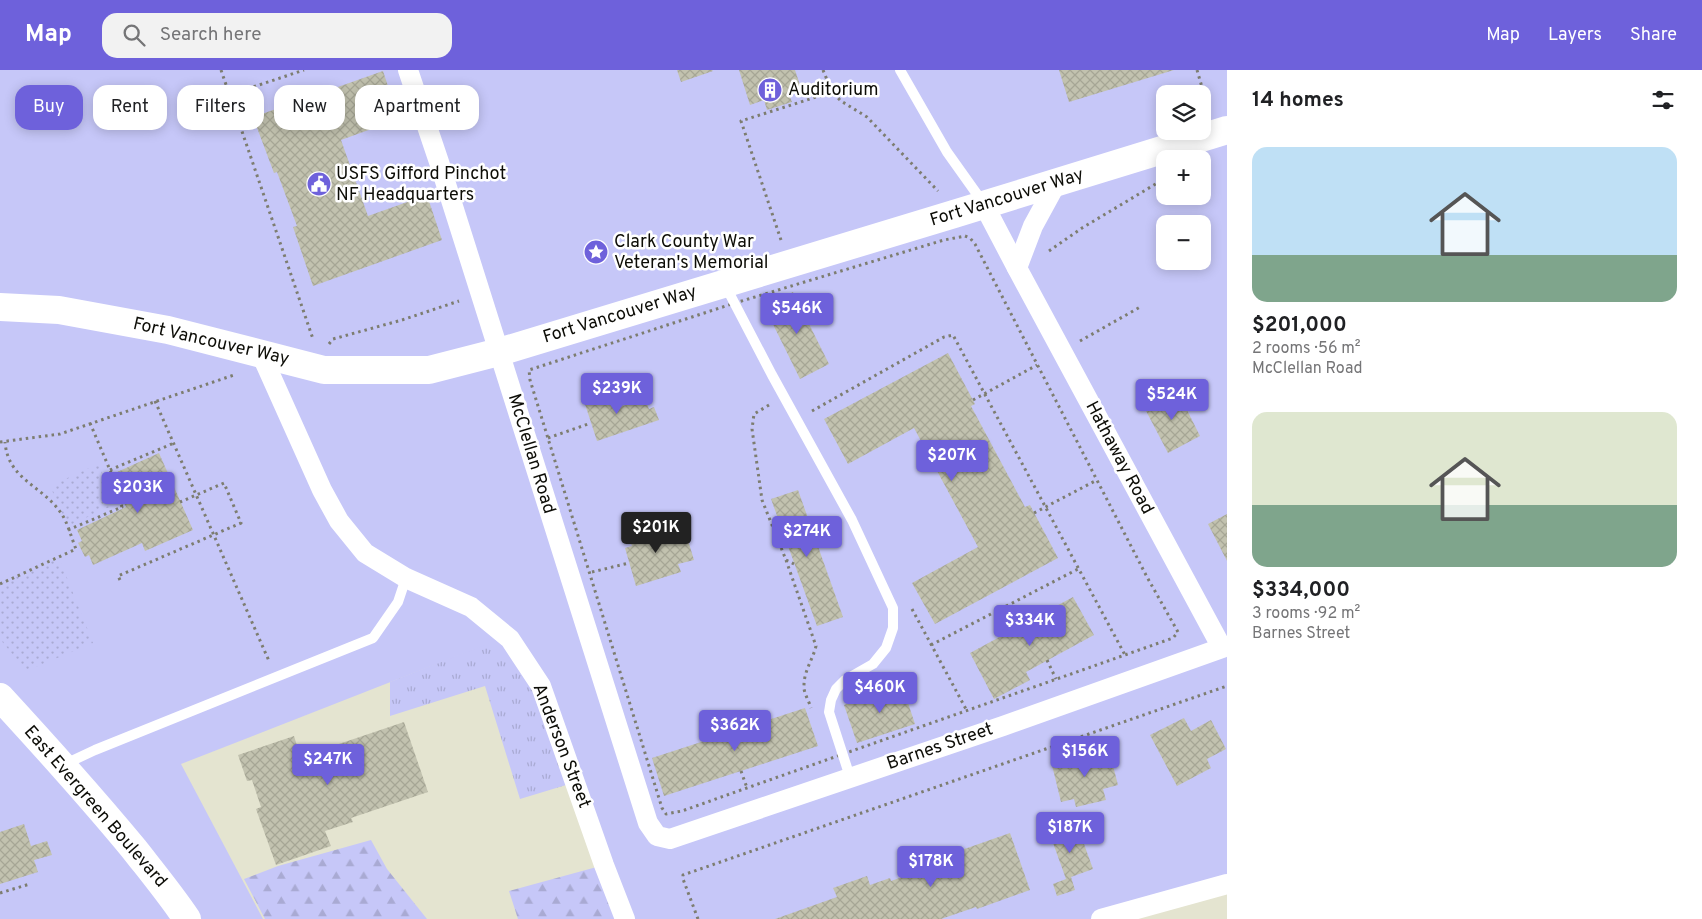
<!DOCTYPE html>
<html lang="en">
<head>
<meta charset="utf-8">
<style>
  :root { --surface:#fff; --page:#f2f2f2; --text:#202124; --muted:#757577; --accent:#6e61db }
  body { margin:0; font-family:Overpass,sans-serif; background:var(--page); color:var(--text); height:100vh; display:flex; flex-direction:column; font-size:19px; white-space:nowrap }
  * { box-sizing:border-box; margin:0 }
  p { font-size:16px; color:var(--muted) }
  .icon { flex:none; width:28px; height:28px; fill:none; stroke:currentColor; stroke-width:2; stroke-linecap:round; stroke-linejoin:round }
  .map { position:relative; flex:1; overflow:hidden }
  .details { display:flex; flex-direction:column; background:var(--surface); width:475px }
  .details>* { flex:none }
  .guide { position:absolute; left:15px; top:15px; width:475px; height:45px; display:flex; gap:10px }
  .controls { position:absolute; left:1156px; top:15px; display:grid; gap:10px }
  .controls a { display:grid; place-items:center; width:55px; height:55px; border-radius:10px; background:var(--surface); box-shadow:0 2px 12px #0003; font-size:25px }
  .price { position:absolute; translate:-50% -42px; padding:0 11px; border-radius:5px; background:var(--accent); color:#fff; font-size:16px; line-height:32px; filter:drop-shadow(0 1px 2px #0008) }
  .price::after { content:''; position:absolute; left:50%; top:30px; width:15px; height:11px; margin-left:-8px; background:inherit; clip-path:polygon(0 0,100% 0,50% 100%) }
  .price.active { background:#222; color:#fff }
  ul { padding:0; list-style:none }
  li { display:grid; align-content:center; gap:10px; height:265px; padding:0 25px }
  li span { display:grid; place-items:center; height:155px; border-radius:15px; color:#555 }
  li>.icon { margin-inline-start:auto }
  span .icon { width:90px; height:90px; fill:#fffc; stroke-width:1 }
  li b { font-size:21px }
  h2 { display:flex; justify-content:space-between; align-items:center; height:60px; padding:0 25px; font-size:21px }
  .chip { padding:0 18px; border-radius:15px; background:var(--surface); box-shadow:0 2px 12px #0003; font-size:18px; line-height:45px }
  .chip.active { background:var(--accent); color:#fff }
  header { display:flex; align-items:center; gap:30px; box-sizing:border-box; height:70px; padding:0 25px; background:var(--accent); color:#fff }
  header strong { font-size:24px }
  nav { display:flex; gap:28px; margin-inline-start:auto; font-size:18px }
  .search { width:350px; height:45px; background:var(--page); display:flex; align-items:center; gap:12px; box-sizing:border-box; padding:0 18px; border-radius:15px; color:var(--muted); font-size:19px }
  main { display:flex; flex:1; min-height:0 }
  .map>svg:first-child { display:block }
</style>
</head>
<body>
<header>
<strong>Map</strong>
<div class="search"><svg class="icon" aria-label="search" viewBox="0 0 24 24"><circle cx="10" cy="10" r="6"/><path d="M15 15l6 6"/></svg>Search here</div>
<nav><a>Map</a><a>Layers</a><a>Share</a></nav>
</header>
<main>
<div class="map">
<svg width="1227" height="849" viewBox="0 0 1227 849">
  <defs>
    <pattern id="grass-tufts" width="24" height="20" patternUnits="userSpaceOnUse" patternTransform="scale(1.25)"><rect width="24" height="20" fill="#c6c7f8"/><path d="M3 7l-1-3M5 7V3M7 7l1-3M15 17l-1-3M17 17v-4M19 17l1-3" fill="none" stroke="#a9aad3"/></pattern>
    <pattern id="forest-firs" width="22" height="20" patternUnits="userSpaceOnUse" patternTransform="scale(1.25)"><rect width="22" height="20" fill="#c6c7f8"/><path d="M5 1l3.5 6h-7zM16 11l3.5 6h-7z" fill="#a9aad3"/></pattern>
    <pattern id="garden-dots" width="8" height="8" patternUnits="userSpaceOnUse" patternTransform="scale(1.25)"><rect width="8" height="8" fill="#c6c7f8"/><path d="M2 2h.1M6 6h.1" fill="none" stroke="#a9aad3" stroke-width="1.8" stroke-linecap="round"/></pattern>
    <pattern id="building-cross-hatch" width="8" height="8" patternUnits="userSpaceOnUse" patternTransform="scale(1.25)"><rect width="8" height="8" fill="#c2c2af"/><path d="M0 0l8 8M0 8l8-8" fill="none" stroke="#a6a695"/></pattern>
  </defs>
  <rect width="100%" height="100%" fill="#e4e4d0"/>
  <polygon fill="url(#grass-tufts)" points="508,565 576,712 520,729 485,616 390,646 390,612"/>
  <g fill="url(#forest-firs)">
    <polygon points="371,770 387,799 427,849 265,849 244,809 278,796"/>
    <polygon points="604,795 625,849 518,849 509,821"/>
  </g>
  <path fill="#c6c7f8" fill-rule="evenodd" d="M0,0H1227V811L1094,849H625L576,712L508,566L181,694L263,849H0ZM1165,24H1202V61H1165ZM1165,89H1202V126H1165ZM1165,154H1202V191H1165Z"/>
  <g fill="url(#garden-dots)">
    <polygon points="98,394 116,434 68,456 50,416"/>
    <polygon points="59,488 93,573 26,601 0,569 0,514"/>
  </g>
  <g fill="url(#building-cross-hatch)">
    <polygon points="677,0 712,0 713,1 681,12"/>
    <polygon points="739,0 795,0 801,18 788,22 792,32 767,40 764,30 750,35"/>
    <polygon points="1059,0 1174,0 1069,32"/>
    <polygon points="383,1 399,49 341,70 368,146 427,125 442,170 313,216 293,157 297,156 277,102 274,103 253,47"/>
    <polygon points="793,222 829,294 800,309 764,236"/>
    <polygon points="948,283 975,334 971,336 1025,437 1030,435 1058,488 935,554 912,513 978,477 914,358 848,394 824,349"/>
    <polygon points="1177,320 1200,366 1168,383 1144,337"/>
    <polygon points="615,321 620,337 645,329 649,339 654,337 659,350 597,371 584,331"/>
    <polygon points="159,383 193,460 145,481 142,473 93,495 89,485 85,487 78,473 82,471 77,460 126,437 123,430 127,429 115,403"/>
    <polygon points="798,420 843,547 817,556 771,429"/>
    <polygon points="1227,444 1227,491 1208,454"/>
    <polygon points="653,454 656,466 663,464 664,466 681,461 684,468 687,467 694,490 678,494 681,502 636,516 625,478 632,476 627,462"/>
    <polygon points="1073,527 1094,565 1026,602 1030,610 994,629 970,583"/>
    <polygon points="902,615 915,654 857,673 844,635"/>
    <polygon points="805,638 818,676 664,726 652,688"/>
    <polygon points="1184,648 1191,661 1211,650 1226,679 1207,689 1211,698 1177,716 1150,665"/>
    <polygon points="404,652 428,722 351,748 353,752 325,761 331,776 276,795 256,739 261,737 252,710 247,711 238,685 294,666 299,682 325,674 327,678"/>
    <polygon points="1109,680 1118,715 1103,719 1106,730 1076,737 1074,729 1061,732 1052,695"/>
    <polygon points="1075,749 1093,799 1071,807 1075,820 1057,826 1053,814 1066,809 1048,759"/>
    <polygon points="24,754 31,776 47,771 52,785 34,790 38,802 0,814 0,762"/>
    <polygon points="1010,763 1030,820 977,839 976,837 941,849 775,849 837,827 833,818 867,806 870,815 890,808 891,811 954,789 953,783"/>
  </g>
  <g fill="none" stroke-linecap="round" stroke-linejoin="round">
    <g stroke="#7d7d70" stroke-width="3" stroke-dasharray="2.5 4" stroke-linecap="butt">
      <polyline points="221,0 313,269"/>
      <polyline points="823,0 832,22 841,31 867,47 938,121"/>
      <polyline points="1197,0 1208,38"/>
      <polyline points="229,25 304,0"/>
      <path d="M965,166L970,168L975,174L1147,507L1178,562L1173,568C1009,626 845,683 682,741L666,744L662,738L530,310L529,300L735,233L944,170Z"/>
      <polyline points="781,170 741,51 832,22"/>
      <polyline points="1049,181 1082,158 1164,109"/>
      <polyline points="1080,271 1142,236"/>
      <polyline points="329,274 333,269 402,250 459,231"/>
      <polyline points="973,330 1037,295"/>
      <polyline points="155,331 269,591"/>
      <polyline points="769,335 754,344 752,359 762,430 786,490 794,494"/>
      <polyline points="812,341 944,267 953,265 1125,585"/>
      <polyline points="548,368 591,353"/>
      <polyline points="0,372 60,364 234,305"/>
      <polyline points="110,400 174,373"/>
      <polyline points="1034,443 1097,410"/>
      <polyline points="68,460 122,437 118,427 121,426 90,353"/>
      <path d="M786,490L816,576C813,589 804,601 804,615C803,622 809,631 811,638"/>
      <polyline points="592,502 629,493"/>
      <polyline points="120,510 118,506 241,453 224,413 180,432"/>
      <path d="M0,514L76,479C71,467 68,453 61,443C42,415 8,410 5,372"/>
      <polyline points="912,539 967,641"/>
      <polyline points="931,575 1078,499"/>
      <polyline points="1047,590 1056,609"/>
      <polyline points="741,701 747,718"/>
      <polyline points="0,823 30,814"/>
      <polyline points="698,849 683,809 683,805 1227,616"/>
    </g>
    <g stroke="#fff" stroke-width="10">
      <polyline points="900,0 947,82 984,134"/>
      <polyline points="725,215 772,305 852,450 893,538 893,558 886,578 873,594 845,610 836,619 831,630 829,642 850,707"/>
      <polyline points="63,695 95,680 373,568 398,532 406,508"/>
    </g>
    <g stroke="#fff" stroke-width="20">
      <polyline points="408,0 439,92 648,753 657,766 670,769 1003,656 1222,578 1017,198 984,135"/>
      <polyline points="1017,198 1033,156 1057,112"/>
      <polyline points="261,284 322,420 339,451 365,483 406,508 471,537 510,569 541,616 604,795 625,849"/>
      <polyline points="1101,849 1227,814"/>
    </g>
    <g stroke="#fff" stroke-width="28">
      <polyline points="0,237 59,240 168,260 324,300 429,300 499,282 954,144 1227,60"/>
      <path d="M0,627C46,677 91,727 134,779C152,802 171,825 187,849"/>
    </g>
  </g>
  <defs>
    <symbol id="building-disc" viewBox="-11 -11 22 22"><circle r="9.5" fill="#6e61db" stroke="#fff"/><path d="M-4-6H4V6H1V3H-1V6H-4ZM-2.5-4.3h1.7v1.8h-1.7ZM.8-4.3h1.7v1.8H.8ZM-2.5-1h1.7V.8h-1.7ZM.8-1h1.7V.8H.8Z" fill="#fff"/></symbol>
    <symbol id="civic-disc" viewBox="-11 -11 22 22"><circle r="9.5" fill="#6e61db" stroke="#fff"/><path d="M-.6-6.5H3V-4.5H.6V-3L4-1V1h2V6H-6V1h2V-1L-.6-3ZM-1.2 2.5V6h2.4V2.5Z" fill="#fff"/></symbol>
    <symbol id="sight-disc" viewBox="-11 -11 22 22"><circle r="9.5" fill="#6e61db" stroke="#fff"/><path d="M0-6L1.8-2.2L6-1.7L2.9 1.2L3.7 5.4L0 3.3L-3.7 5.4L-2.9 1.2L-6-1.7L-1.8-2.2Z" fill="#fff"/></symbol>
  </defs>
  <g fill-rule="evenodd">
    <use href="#building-disc" x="756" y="6" width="28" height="28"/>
    <use href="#civic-disc" x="305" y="100" width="28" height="28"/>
    <use href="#sight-disc" x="582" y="168" width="28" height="28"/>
  </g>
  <g text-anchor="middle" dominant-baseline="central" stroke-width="5" stroke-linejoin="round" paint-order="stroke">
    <g font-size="18" fill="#0d0d07" stroke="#fff" text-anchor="start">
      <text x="788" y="20">Auditorium</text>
      <text x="336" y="104">USFS Gifford Pinchot<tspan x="336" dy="21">NF Headquarters</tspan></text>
      <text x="614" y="172">Clark County War<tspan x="614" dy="21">Veteran's Memorial</tspan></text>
    </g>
    <g font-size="18" fill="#0d0d07" stroke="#fff">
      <text transform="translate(1007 128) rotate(-17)">Fort Vancouver Way</text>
      <text transform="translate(620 245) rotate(-17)">Fort Vancouver Way</text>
      <text transform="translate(211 272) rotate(13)">Fort Vancouver Way</text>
      <text transform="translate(531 384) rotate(73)">McClellan Road</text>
      <text transform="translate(1119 388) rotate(62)">Hathaway Road</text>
      <text transform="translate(561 676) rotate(69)">Anderson Street</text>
      <text transform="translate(940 677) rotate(-19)">Barnes Street</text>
      <text transform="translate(95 737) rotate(49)">East Evergreen Boulevard</text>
    </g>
  </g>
</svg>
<div class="controls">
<a><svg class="icon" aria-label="layers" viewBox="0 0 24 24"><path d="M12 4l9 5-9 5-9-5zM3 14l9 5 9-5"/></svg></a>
<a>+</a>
<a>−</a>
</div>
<b class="price" style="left:797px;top:265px">$546K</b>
<b class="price" style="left:617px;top:345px">$239K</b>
<b class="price" style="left:1172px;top:351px">$524K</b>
<b class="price" style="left:952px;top:412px">$207K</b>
<b class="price" style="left:138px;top:444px">$203K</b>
<b class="price active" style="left:656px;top:484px">$201K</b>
<b class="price" style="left:807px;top:488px">$274K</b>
<b class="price" style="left:1030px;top:577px">$334K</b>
<b class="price" style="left:880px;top:644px">$460K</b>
<b class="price" style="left:735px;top:682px">$362K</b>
<b class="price" style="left:1085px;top:708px">$156K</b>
<b class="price" style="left:328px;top:716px">$247K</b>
<b class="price" style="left:1070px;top:784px">$187K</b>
<b class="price" style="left:931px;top:818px">$178K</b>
<div class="guide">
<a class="chip active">Buy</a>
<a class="chip">Rent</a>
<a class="chip">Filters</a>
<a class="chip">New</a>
<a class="chip">Apartment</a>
</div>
</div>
<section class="details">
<h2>14 homes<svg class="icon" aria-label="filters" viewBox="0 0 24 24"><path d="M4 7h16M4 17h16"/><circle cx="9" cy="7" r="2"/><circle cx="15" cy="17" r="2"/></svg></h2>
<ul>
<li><span style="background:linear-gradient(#bfe0f5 70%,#7fa58c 0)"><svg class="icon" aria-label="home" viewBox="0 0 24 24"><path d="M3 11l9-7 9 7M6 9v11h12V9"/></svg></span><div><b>$201,000</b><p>2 rooms · 56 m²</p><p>McClellan Road</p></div></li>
<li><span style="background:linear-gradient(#dfe7d0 60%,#7fa58c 0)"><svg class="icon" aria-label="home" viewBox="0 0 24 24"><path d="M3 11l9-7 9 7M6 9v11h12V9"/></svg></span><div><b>$334,000</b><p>3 rooms · 92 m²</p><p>Barnes Street</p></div></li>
</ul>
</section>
</main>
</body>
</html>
